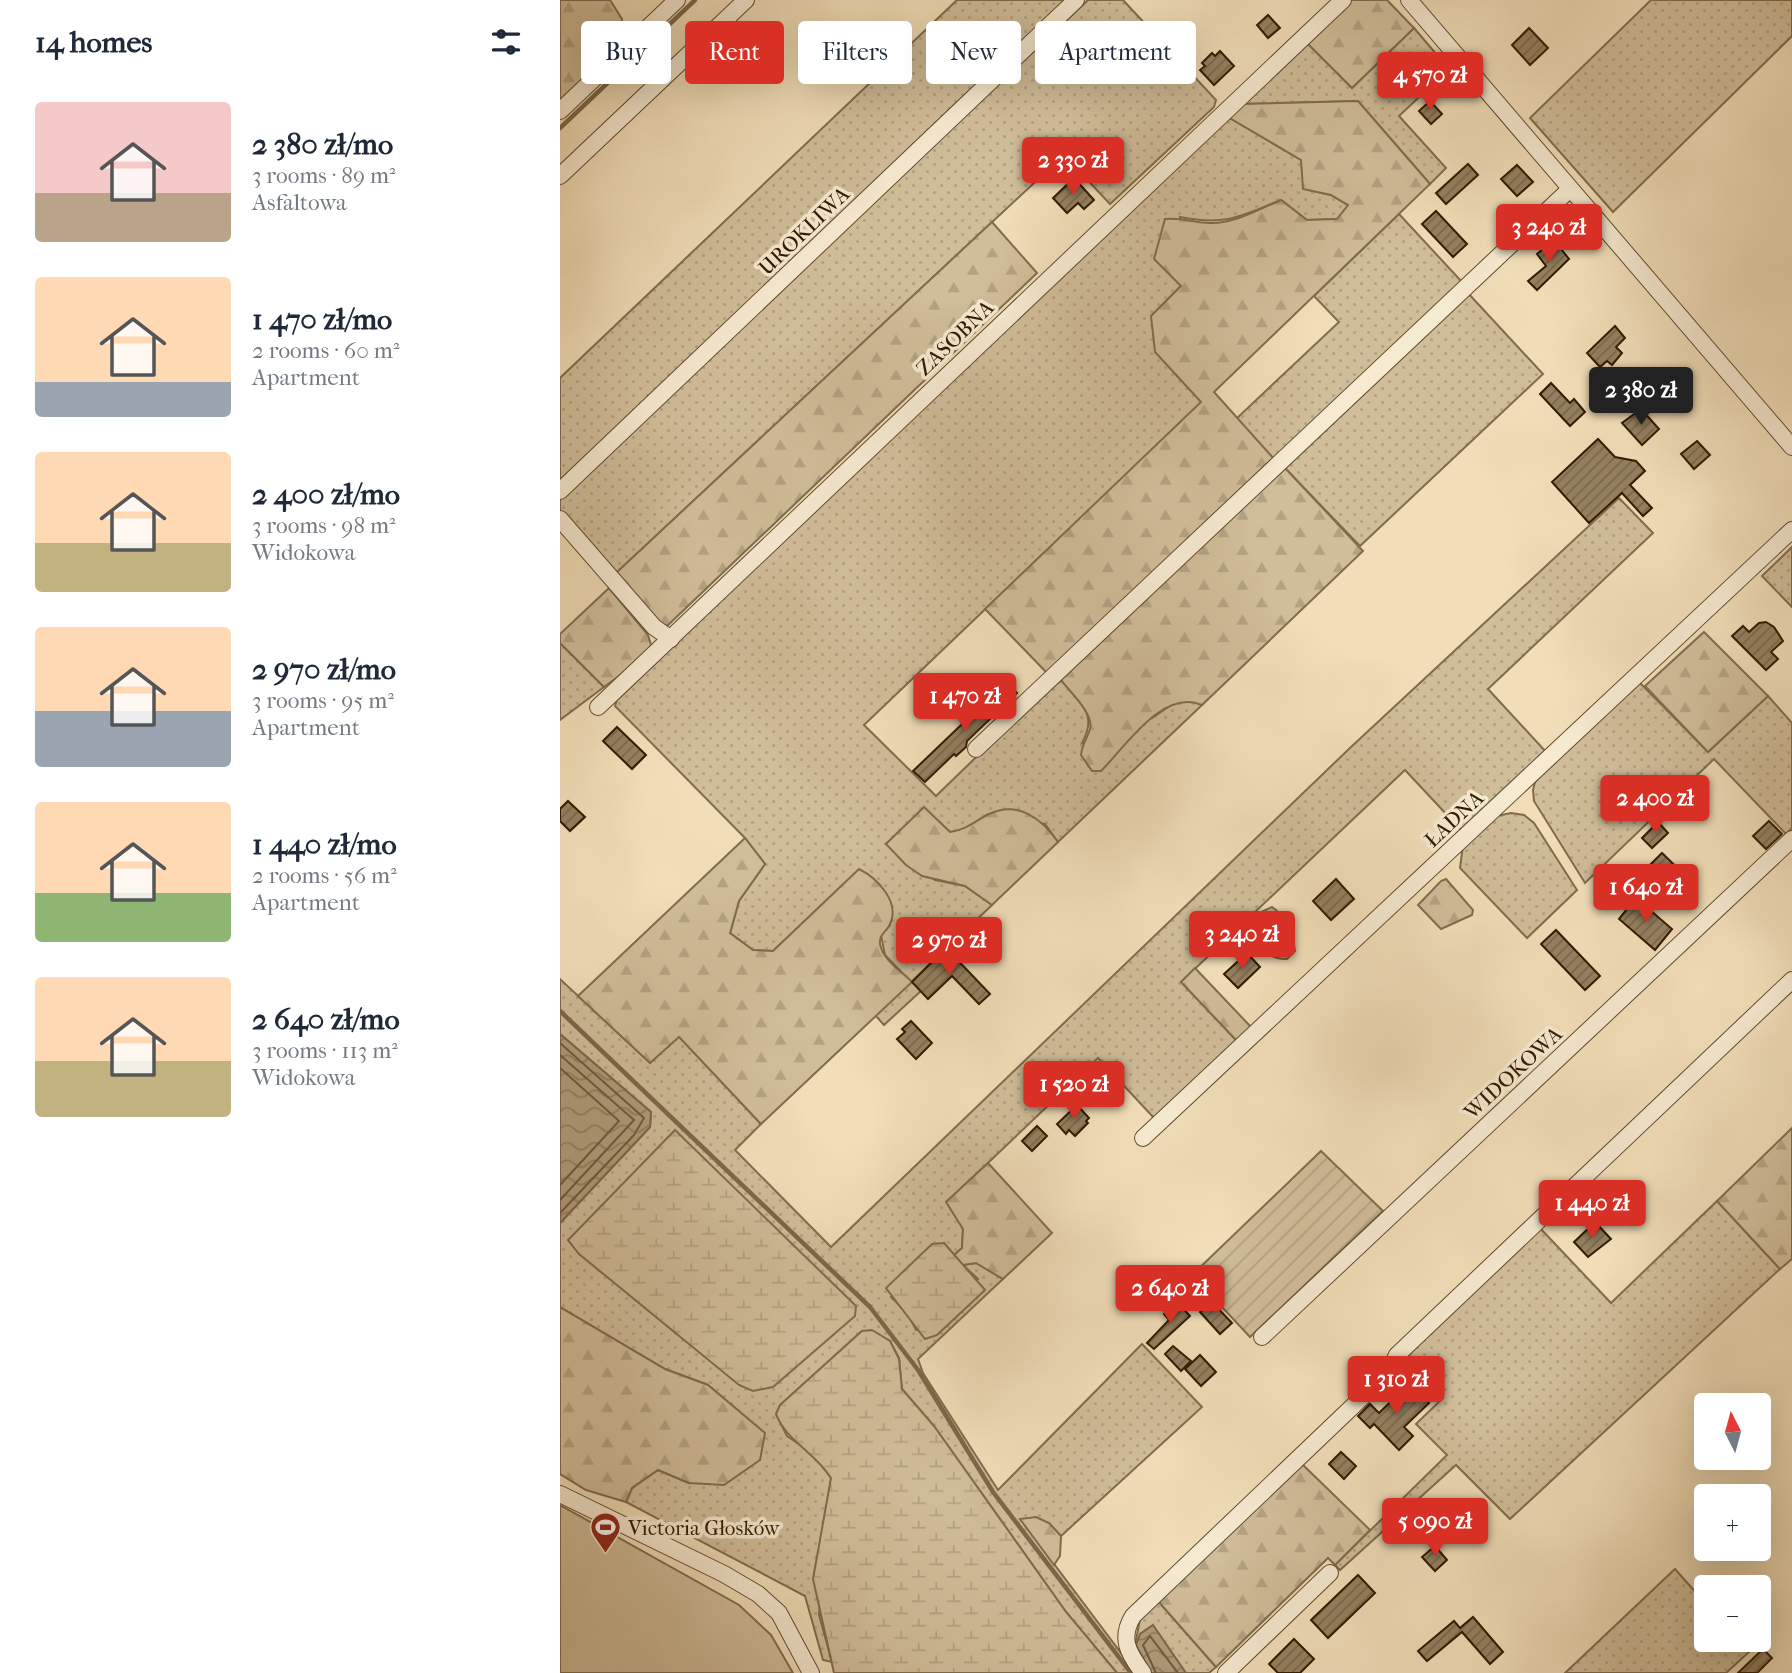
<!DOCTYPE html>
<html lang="en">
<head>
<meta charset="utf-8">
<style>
  :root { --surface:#fff; --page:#f2f2f3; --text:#1f2937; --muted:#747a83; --accent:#d93025 }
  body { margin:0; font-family:"IM FELL French Canon",serif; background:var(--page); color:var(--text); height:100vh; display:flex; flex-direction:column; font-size:26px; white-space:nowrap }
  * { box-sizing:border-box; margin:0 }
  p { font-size:23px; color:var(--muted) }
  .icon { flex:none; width:38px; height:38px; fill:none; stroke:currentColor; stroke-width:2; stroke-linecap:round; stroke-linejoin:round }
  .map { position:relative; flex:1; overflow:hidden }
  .sheet { display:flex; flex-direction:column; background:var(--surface); width:560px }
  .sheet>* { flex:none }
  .guide { position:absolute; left:21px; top:21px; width:665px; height:63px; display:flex; gap:14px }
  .needle { width:46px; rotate:354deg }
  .fabs { position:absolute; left:1134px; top:1393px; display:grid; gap:14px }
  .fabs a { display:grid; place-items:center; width:77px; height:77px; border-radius:7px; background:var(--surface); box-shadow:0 7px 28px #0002; font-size:35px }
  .price { position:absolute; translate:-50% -60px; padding:0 16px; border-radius:7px; background:var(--accent); color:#fff; font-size:23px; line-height:46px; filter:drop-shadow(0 2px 4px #0008) }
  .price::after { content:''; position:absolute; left:50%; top:42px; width:21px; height:16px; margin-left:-10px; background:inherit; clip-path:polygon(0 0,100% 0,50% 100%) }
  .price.active { background:#222; color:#fff }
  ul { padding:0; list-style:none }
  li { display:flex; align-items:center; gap:21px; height:175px; padding:0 35px }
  li span { display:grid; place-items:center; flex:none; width:196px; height:140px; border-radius:7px; color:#555 }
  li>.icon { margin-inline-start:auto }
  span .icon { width:84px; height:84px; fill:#fffc; stroke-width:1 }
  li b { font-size:30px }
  h2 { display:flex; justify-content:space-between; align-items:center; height:84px; padding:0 35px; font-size:30px }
  .pill { padding:0 24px; border-radius:7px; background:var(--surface); box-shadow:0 7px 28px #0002; font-size:24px; line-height:63px }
  .pill.active { background:var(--accent); color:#fff }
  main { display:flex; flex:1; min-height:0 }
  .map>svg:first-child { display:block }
</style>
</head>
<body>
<main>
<section class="sheet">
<h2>14 homes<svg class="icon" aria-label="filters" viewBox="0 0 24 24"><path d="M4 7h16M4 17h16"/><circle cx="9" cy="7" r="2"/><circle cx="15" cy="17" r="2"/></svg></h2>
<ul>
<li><span style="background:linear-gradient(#f6c9c9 65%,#b9a48a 0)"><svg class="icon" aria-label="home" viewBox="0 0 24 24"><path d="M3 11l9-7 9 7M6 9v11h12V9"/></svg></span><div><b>2 380 zł/mo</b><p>3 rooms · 89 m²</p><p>Asfaltowa</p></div></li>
<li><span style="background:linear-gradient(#ffd9b3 75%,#9aa5b1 0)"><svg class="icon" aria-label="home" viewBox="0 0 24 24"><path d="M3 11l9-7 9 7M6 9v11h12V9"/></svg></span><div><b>1 470 zł/mo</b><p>2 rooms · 60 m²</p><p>Apartment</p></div></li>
<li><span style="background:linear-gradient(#ffd9b3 65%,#c2b280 0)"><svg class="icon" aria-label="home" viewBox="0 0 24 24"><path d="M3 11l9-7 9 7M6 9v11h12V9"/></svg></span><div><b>2 400 zł/mo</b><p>3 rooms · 98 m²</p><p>Widokowa</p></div></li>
<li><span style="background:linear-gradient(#ffd9b3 60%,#9aa5b1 0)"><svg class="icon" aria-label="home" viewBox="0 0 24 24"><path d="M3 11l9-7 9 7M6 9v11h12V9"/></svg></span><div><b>2 970 zł/mo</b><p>3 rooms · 95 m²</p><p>Apartment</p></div></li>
<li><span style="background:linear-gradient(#ffd9b3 65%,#8fb573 0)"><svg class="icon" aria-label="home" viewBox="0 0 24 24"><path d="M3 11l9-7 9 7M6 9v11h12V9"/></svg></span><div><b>1 440 zł/mo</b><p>2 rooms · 56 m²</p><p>Apartment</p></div></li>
<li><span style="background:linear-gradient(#ffd9b3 60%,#c2b280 0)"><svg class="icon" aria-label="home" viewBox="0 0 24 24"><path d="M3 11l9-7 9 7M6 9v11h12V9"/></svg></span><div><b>2 640 zł/mo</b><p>3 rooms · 113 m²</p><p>Widokowa</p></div></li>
</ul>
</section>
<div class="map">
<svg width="1232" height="1673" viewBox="0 0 1232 1673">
  <defs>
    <pattern id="grass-dots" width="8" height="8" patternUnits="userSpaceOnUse" patternTransform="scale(1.75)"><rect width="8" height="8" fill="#d0bd99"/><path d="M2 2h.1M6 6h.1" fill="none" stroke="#b3a282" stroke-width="1.8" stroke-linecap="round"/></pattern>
    <pattern id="forest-firs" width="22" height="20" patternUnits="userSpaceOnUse" patternTransform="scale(1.75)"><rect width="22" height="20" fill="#d0bd99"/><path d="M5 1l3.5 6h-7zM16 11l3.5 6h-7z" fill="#b3a282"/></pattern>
    <pattern id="wetland-marsh" width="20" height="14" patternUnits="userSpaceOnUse" patternTransform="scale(1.75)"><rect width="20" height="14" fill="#d0bd99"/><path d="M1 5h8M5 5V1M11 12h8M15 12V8" fill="none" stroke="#b3a282"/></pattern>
    <pattern id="garden-furrows" width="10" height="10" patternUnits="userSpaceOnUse" patternTransform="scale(1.75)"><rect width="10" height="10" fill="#d0bd99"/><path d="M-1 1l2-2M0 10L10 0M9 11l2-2" fill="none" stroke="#b3a282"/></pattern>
    <pattern id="water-waves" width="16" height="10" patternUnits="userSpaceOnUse" patternTransform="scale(1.75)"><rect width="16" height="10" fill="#af9b79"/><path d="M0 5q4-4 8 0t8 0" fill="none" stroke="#8f7e61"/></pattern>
    <pattern id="building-hatch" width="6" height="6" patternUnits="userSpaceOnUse" patternTransform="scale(1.75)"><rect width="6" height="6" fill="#948060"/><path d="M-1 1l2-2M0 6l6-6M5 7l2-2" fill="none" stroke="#79684d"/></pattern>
  </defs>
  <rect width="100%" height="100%" fill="#f1deb8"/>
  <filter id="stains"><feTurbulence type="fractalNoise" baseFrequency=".00286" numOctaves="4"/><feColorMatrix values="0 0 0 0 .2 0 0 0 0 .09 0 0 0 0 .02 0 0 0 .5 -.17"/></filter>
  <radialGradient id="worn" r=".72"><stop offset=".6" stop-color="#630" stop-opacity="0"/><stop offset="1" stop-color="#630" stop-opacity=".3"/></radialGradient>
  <g fill="url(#grass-dots)" stroke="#806c4c" stroke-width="2">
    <polygon points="397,0 508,0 0,484 0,378"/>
    <polygon points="528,0 563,0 656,100 654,107 550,204 504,155 56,573 0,511 0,498"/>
    <polygon points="1091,0 1232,0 1232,36 1053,212 970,118"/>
    <polygon points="854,28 889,69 839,116 886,168 870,184 798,101 682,104 747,43 792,88"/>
    <path d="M668,117L741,160L744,189L771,195L789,206L777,219L747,220L721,200C680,217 665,226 620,217L621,286L591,316L642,402L304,725L376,796L499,677C516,701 540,711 522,743L592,718L617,701L631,700L642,705L498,842L485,824L428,814L403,830L390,832L364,808L326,844L375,880L405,886L432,905L352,981L361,991L324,1025L315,1015L351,982L325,955L321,935L330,925L299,870L213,951L193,950L170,933L179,901L205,864L185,838L55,706L57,700Z"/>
    <polygon points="839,214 902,282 714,459 676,419 779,322 754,296"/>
    <polygon points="907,292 983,374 800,546 724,467"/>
    <polygon points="1059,498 1093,533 928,689 987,753 903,832 845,770 621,982 677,1041 595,1119 538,1058 387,1202 403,1229 402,1248 393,1256 384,1243 331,1297 348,1314 356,1330 418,1279 403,1265 416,1263 443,1279 358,1359 363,1373 438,1490 582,1344 642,1407 501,1536 489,1523 461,1520 576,1673 557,1673 506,1612 374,1426 342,1389 339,1358 330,1341 302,1331 220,1405 216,1414 227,1436 252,1453 271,1478 259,1615 272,1662 263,1660 245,1596 66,1502 72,1488 98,1470 129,1483 148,1385 105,1369 0,1307 0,1223 90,1127 91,1112 0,1034 0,979 90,1063 119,1036 201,1124 175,1150 271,1247 791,747"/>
    <polygon points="1232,547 1232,607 1202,576"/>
    <polygon points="0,643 44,687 0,720"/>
    <polygon points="1080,683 1148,752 1208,696 1232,723 1232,828 1226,834 1154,759 1025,883 974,801 973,790 976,778"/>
    <polygon points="951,813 964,815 974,823 1017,890 967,938 900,868 903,845 937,816"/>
    <polygon points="1157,1201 1220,1269 950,1519 896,1465 780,1570 775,1565 887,1455 856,1424 883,1398 844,1360 846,1353 979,1227 1051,1303"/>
    <polygon points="1115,1569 1146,1604 1146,1640 1178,1640 1189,1652 1166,1673 1005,1673"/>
    <polygon points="598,1601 656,1667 649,1673 590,1673 575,1645 580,1619"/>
  </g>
  <g fill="url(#forest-firs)" stroke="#806c4c" stroke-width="2">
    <polygon points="0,0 50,0 62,19 58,52 0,106"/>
    <polygon points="791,0 827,0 854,28 792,88 747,43"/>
    <path d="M798,101L870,184L654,392L714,459L489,675L425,609L641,402L595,352L591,316L621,286L594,259L605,219C622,217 634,223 650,223C674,224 699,209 721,200L747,220L777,219L788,205L771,195L743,189L741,160L668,117L682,104Z"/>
    <polygon points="432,222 477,273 107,626 100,623 56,573"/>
    <path d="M724,467L803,551L642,705C603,688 566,746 541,771H532L521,755C522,744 527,739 530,729C534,712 508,691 499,677Z"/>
    <polygon points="49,588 88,635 91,645 86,656 44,687 0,643 0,634"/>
    <polygon points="1144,632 1208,696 1148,752 1085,686"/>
    <path d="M364,807L390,832C406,830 415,821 429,814C458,800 482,819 498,842L432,905L405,886L362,876L346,865L326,844Z"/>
    <path d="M185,838L205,864L179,901L170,933L193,950L213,951L299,869C317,878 342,903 329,926C325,933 319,935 320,944C323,960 341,971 352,982L201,1124L119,1037L90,1063L18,996Z"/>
    <polygon points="886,879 913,910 912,915 881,929 858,905 881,881"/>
    <path d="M712,907L717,911L734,945L735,951L727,959C702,960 689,935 697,914Z"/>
    <polygon points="635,968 691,1027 677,1041 621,982"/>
    <polygon points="1232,1128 1232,1259 1220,1269 1157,1201"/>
    <polygon points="428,1163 492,1233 443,1279 416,1263 403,1265 393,1256 402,1248 403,1229 386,1202"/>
    <polygon points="0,1307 105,1369 148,1385 205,1433 200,1460 164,1485 129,1483 98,1470 72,1488 66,1502 26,1490 0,1474"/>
    <polygon points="742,1464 810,1530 775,1565 768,1558 656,1667 598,1601"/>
    <polygon points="476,1517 489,1523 501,1536 500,1556 494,1565 460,1519"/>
  </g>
  <g fill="url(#wetland-marsh)" stroke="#806c4c" stroke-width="2">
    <polygon points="115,1130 296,1306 295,1316 213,1387 193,1391 179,1385 19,1254 8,1240"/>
    <polygon points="384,1243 425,1290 377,1335 365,1339 326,1288 372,1244"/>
    <path d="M312,1330L330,1341L339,1359L342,1389L374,1426L506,1612L557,1673H274L253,1579L271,1478C255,1452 227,1442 216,1414L220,1405L302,1331Z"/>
  </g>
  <polygon fill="url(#garden-furrows)" stroke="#806c4c" stroke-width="2" points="761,1151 823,1211 690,1337 632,1275"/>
  <polygon fill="#d0bd99" stroke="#806c4c" stroke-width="2" points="0,1505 179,1605 211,1635 233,1673 0,1673"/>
  <g fill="url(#water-waves)" stroke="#7c6749" stroke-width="2">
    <polygon points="0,1034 91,1112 90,1127 0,1223"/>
    <polygon points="593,1625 626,1673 591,1673 576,1645 580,1634"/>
  </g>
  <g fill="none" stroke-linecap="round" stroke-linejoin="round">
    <g stroke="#705a3c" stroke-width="2">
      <polyline points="0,1043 84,1118 74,1135 0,1213"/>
      <polyline points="0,1055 74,1120 0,1200"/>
      <polyline points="0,1068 59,1121 0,1185"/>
      <polyline points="596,1673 583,1645 590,1636 618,1673"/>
    </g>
    <g stroke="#7c6749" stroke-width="4.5">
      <polyline points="0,128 135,0"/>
      <polyline points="0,1011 310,1307 358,1370 433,1492 571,1673"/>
    </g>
  </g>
  <g fill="url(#building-hatch)" stroke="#301a00" stroke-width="2">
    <polygon points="708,15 720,28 708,38 697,25"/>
    <polygon points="969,28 988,48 970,65 952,45"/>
    <polygon points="660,51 674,66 654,85 640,70 645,66 642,63 652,53 655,56"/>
    <polygon points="870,101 882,114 871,124 859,111"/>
    <polygon points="908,164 918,175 886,204 876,193"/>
    <polygon points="957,165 973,182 957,196 941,179"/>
    <polygon points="514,178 534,200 524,209 518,203 507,213 493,198"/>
    <polygon points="876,211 907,244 893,257 862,224"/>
    <polygon points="994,240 1009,259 977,290 968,281 986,266 977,254"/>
    <polygon points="1055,326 1065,338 1056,347 1062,353 1052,365 1047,361 1040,367 1027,353"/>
    <polygon points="991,383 1010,403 1014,399 1025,412 1010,426 980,394"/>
    <polygon points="1081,409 1099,429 1082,445 1062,423"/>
    <polygon points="1038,439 1055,457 1076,461 1085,471 1070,485 1092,508 1083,516 1062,493 1029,523 992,482"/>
    <polygon points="1137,441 1150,455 1134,469 1121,454"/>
    <polygon points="1206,622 1214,627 1223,641 1211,652 1218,659 1206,670 1172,636 1183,626 1189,632 1199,623"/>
    <polygon points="446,682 457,693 407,741 406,747 396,756 394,754 365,782 353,771"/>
    <polygon points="57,727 86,755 72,769 43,741"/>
    <polygon points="8,801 25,817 10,831 0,821 0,809"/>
    <polygon points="1209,821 1222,834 1206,849 1193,836"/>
    <polygon points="1098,822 1108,833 1092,848 1082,838"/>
    <polygon points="1102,853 1133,883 1118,901 1085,870"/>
    <polygon points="776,879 794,899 771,920 753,901"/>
    <polygon points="1076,898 1112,929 1095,950 1059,919"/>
    <polygon points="996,930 1040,976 1025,990 981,944"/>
    <polygon points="386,948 430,994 419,1004 392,976 368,999 352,982"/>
    <polygon points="687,953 700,967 678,988 664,974"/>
    <polygon points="351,1021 372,1043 356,1059 337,1039 345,1032 342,1029"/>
    <polygon points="517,1105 529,1118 526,1121 528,1123 515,1136 509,1130 506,1134 497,1124"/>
    <polygon points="477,1126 487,1136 472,1151 462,1141"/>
    <polygon points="1035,1222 1051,1239 1028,1257 1014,1242"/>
    <polygon points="617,1302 630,1316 594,1349 587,1343 609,1320 604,1314"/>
    <polygon points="652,1302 672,1323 660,1334 640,1312"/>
    <polygon points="613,1346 631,1361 621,1371 605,1354"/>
    <polygon points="640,1355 656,1372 641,1386 625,1369"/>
    <polygon points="850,1383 869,1403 844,1427 853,1436 839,1450 814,1424 810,1428 798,1416 810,1404 819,1413"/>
    <polygon points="781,1452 796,1466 784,1479 769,1464"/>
    <polygon points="908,1502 926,1521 917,1530 898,1510"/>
    <polygon points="875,1546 887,1560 875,1571 862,1557"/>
    <polygon points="798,1575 815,1593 768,1638 751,1620"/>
    <polygon points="913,1617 943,1652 930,1664 902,1632 867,1661 858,1651 894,1621 900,1628"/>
    <polygon points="734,1639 754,1659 740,1673 718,1673 709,1664"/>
    <polygon points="1203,1649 1212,1658 1197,1673 1178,1673"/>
  </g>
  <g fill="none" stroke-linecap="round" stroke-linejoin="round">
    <defs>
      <g id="minor">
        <polyline points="849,0 1232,447"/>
        <polyline points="0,111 117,0"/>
        <polyline points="0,176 186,0"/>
        <polyline points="0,491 516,0"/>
        <polyline points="0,519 94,627 111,639"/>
        <polyline points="38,707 783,0"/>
        <polyline points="416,749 1009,190"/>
        <polyline points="583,1138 1232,530"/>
        <polyline points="702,1337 1232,839"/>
        <polyline points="0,1494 164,1574 198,1594 219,1613 251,1673"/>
        <path d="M583,1673C569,1654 559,1639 573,1616L813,1387L830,1370L837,1355L1232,980"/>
        <polyline points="666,1673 770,1573"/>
      </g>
    </defs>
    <use href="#minor" stroke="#604b2e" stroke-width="18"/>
    <use href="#minor" stroke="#f6ead1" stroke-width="16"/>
  </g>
  <defs>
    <symbol id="stadium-pin" viewBox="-11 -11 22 30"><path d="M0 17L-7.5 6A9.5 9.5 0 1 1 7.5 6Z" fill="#8f2418" stroke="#f6ead1"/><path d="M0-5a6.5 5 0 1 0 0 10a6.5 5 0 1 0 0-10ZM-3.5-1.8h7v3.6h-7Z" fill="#fff"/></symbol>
  </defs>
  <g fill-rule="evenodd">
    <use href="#stadium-pin" x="28" y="1510" width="35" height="47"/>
  </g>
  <g text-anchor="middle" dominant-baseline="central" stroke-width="7" stroke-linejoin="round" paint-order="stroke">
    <g font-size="21" fill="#301a00" stroke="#f6ead1">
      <text transform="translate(244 231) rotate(-44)">UROKLIWA</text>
      <text transform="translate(395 338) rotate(-44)">ZASOBNA</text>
      <text transform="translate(894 819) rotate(-43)">ŁADNA</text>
      <text transform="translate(953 1073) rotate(-43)">WIDOKOWA</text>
    </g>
    <g font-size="21" fill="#301a00" stroke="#f6ead1" text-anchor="start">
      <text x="68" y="1528">Victoria Głosków</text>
    </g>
  </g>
  <rect width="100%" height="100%" filter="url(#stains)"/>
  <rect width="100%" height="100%" fill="url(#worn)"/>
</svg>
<div class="fabs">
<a><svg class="needle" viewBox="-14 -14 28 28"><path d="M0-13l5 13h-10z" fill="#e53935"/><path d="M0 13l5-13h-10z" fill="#747a83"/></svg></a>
<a>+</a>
<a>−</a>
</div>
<b class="price" style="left:870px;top:112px">4 570 zł</b>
<b class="price" style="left:513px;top:197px">2 330 zł</b>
<b class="price" style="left:989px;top:264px">3 240 zł</b>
<b class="price active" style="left:1081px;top:427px">2 380 zł</b>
<b class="price" style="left:405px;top:733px">1 470 zł</b>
<b class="price" style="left:1095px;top:835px">2 400 zł</b>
<b class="price" style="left:1086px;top:924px">1 640 zł</b>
<b class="price" style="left:682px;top:971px">3 240 zł</b>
<b class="price" style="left:389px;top:977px">2 970 zł</b>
<b class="price" style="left:514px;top:1121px">1 520 zł</b>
<b class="price" style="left:1032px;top:1240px">1 440 zł</b>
<b class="price" style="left:610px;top:1325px">2 640 zł</b>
<b class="price" style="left:836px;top:1416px">1 310 zł</b>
<b class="price" style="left:875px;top:1558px">5 090 zł</b>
<div class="guide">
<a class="pill">Buy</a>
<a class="pill active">Rent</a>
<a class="pill">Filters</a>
<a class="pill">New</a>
<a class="pill">Apartment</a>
</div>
</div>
</main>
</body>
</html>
